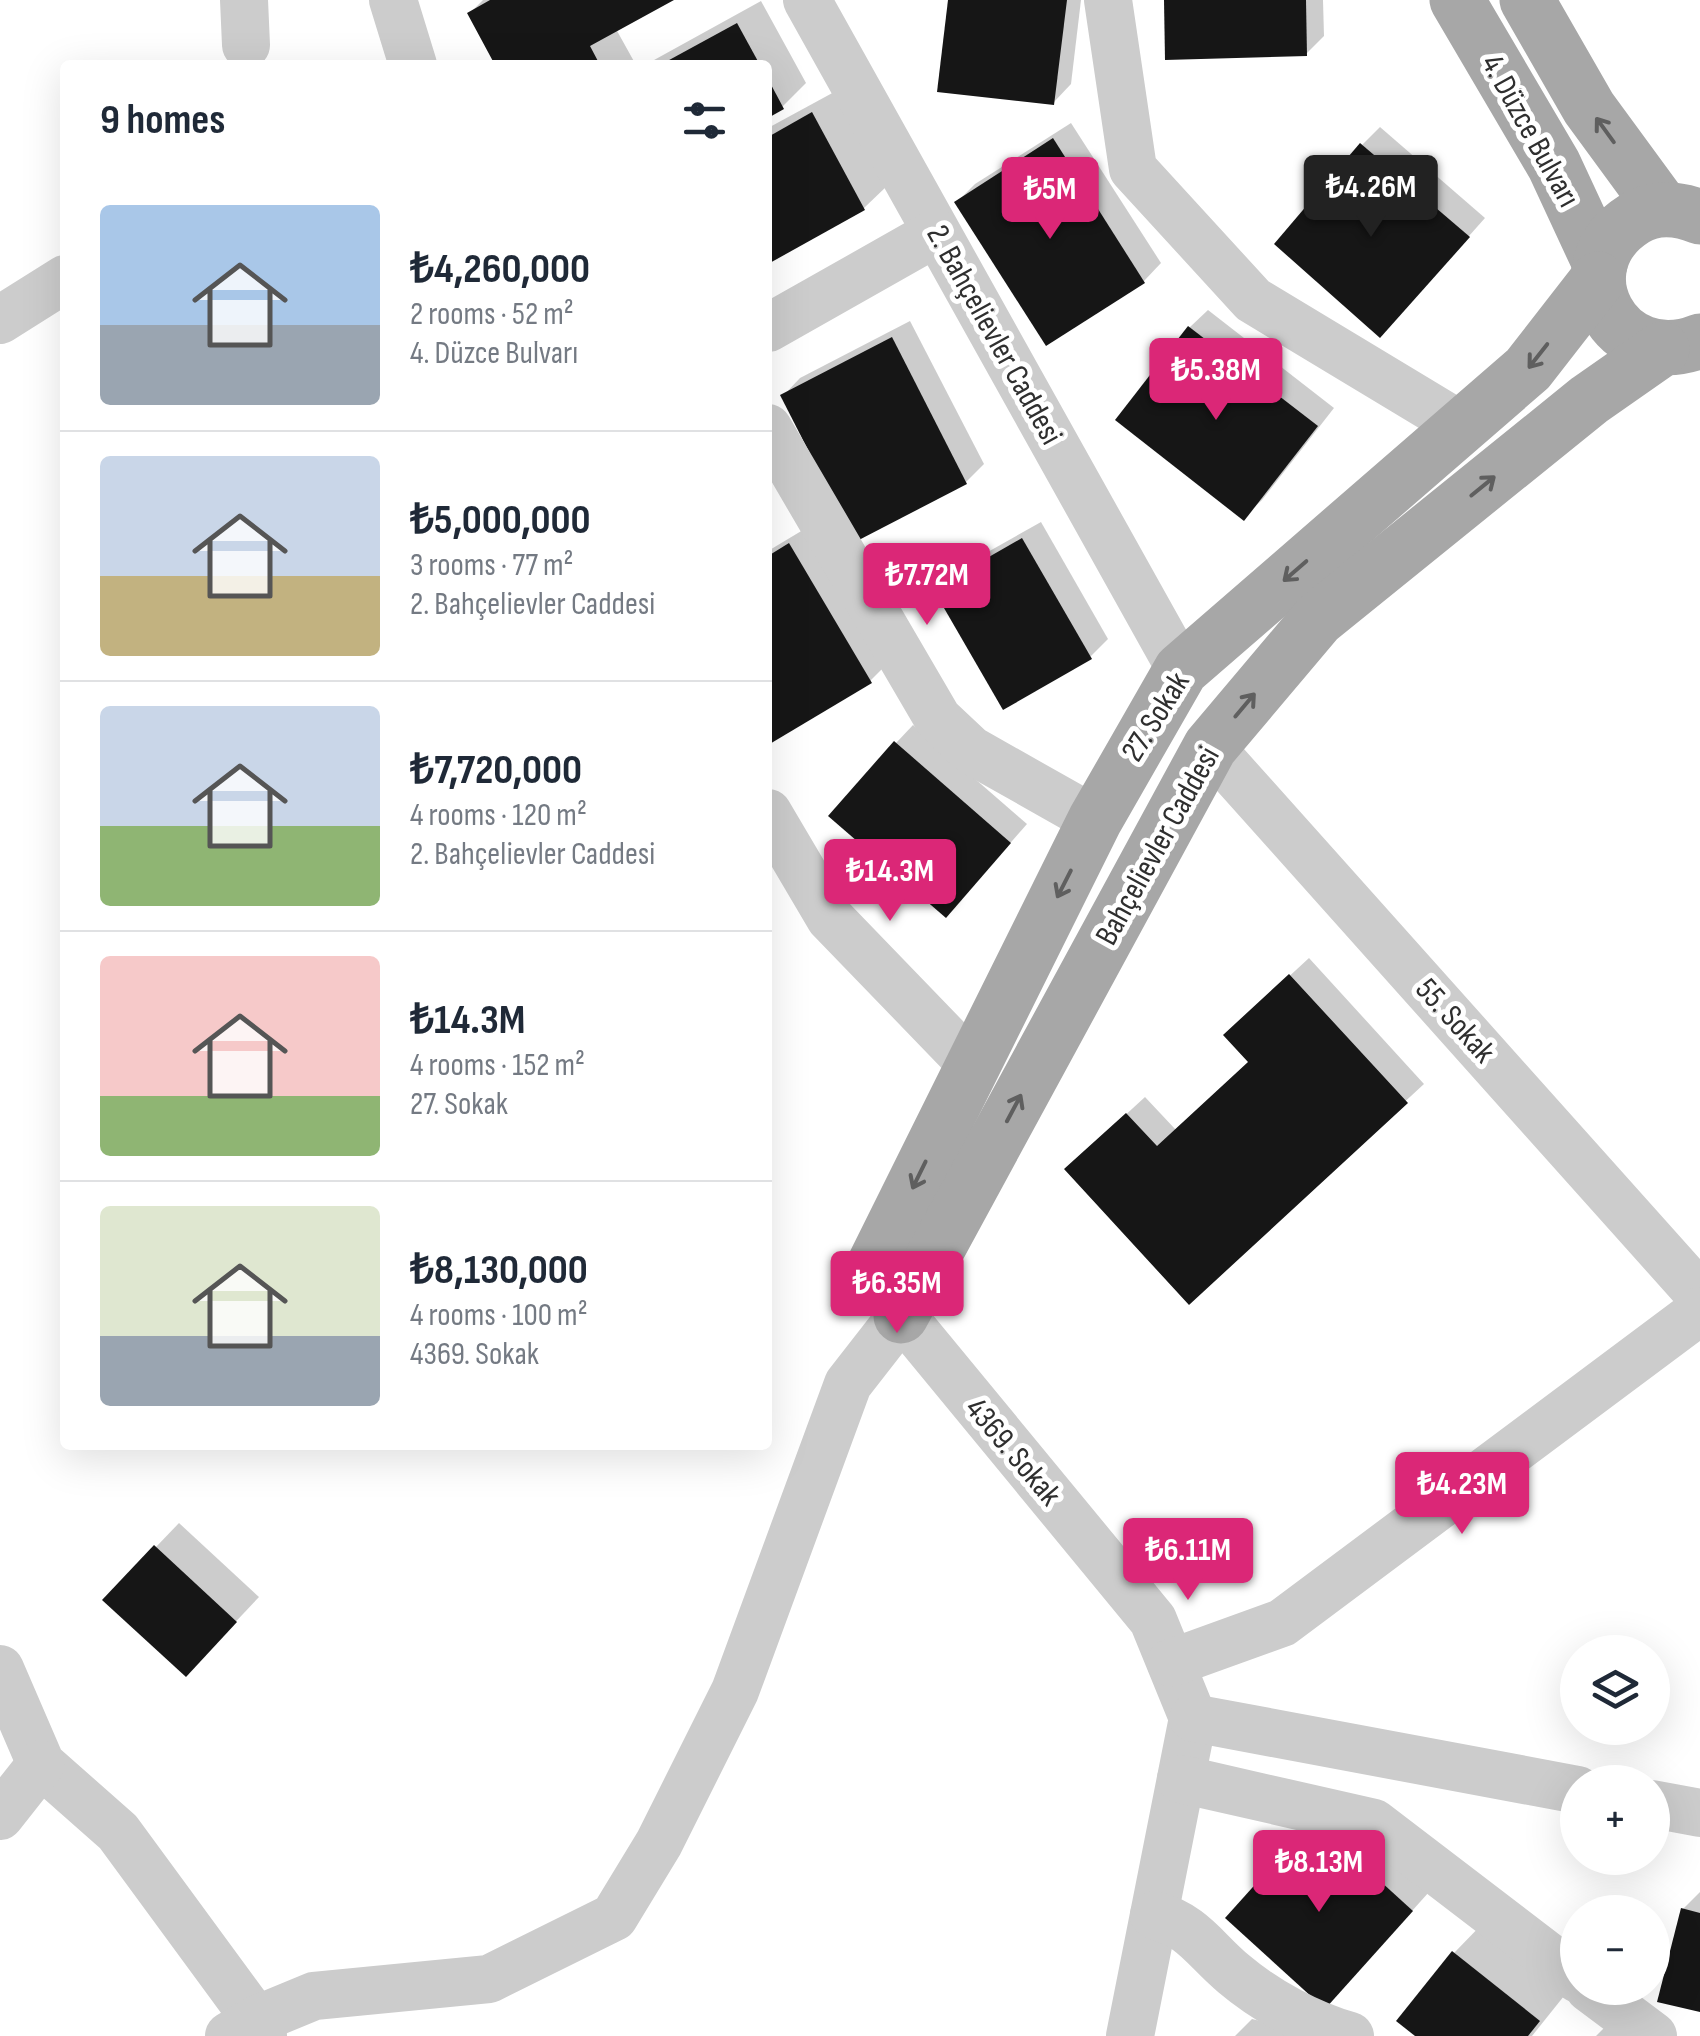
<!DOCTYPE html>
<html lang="en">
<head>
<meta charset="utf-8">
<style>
  :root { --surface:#fff; --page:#f2f2f3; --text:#1f2937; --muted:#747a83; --line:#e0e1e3; --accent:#db2777 }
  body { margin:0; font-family:"Sofia Sans Condensed",sans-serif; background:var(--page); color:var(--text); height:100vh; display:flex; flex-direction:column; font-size:38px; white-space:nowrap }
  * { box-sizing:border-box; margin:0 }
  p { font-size:32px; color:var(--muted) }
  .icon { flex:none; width:55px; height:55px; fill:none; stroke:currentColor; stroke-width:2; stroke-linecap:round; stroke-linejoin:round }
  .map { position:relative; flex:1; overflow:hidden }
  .panel { position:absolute; left:60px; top:60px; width:712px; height:1390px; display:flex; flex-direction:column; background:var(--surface); border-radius:10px; box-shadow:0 10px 40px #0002 }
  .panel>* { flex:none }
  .buttons { position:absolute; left:1560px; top:1635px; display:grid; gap:20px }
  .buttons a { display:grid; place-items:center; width:110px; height:110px; border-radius:50%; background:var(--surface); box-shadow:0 10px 40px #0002; font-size:50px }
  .price { position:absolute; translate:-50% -85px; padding:0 22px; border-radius:10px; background:var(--accent); color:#fff; font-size:32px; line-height:65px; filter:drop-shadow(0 2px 5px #0008) }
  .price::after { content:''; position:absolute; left:50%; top:60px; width:30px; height:22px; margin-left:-15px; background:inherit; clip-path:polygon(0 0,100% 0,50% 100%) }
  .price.on { background:#222; color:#fff }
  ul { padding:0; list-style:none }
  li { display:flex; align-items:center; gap:30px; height:250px; padding:0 40px }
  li+li { border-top:2px solid var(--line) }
  li span { display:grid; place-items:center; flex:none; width:280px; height:200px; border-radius:10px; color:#555 }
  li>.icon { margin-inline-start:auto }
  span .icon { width:120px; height:120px; fill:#fffc; stroke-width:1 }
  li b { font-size:42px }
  h2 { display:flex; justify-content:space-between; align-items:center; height:120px; padding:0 40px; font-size:42px }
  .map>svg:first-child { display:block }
</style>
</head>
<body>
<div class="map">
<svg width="1700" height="2036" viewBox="0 0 1700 2036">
  <rect width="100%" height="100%" fill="#fff"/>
  <g fill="#0003">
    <polygon points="483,0 669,0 616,29 636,65 498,65 470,13"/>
    <polygon points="950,0 1081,0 1071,84 1054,102"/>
    <polygon points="1166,0 1323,0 1324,36 1306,54"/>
    <polygon points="761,1 806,83 782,107 768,115 768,65 645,65"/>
    <polygon points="836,91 888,185 864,208 768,261 768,128"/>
    <polygon points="1071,123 1161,263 1144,281 1047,343 957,202 975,184"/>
    <polygon points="1380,127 1485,218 1397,317 1362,145"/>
    <polygon points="1208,310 1334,408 1262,500 1244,517 1118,420 1190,327"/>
    <polygon points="910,321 984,464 966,482 783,396 800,378"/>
    <polygon points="1041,522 1108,639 1090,657 936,589 954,571"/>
    <polygon points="808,527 888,663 870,681 770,740 768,551"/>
    <polygon points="913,725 1027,824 963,897 896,743"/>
    <polygon points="1309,958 1424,1084 1189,1301 1085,1152 1145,1097 1176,1130 1251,1062 1244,1018"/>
    <polygon points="179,1523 259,1597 209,1650 106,1599"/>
    <polygon points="1332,1804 1429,1892 1343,1988 1228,1918"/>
    <polygon points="1700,1892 1700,2010 1683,1909"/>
    <polygon points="1487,1919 1572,1986 1532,2036 1419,2036 1454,1953"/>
    <polygon points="1622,2010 1653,2036 1596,2036"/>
    <polygon points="1252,2019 1325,2036 1235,2036"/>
  </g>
  <g fill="#161616">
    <polygon points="490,0 674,0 590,46 600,65 495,65 467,13"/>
    <polygon points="948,0 1067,0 1054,105 937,92"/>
    <polygon points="1164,0 1306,0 1307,56 1165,60"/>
    <polygon points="737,23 760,65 660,65"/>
    <polygon points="768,79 784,109 768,118"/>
    <polygon points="812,112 865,210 768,264 768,137"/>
    <polygon points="1053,138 1145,283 1046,346 954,202"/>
    <polygon points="1360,143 1470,237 1380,338 1274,244"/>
    <polygon points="1188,326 1318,426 1244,521 1115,420"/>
    <polygon points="892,337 967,484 855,542 780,395"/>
    <polygon points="1022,538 1092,659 1003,710 933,589"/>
    <polygon points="789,543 872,683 768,745 768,556"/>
    <polygon points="894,741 1011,843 946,918 828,816"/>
    <polygon points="1289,974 1408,1103 1189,1305 1064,1169 1126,1113 1157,1146 1248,1062 1223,1035"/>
    <polygon points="154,1545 237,1622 186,1677 102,1600"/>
    <polygon points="1313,1820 1413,1911 1325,2009 1225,1918"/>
    <polygon points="1681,1908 1700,1913 1700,2012 1657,2002"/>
    <polygon points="1452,1951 1540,2021 1528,2036 1415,2036 1396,2021"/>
  </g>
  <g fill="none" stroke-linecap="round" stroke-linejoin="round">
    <g stroke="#ccc" stroke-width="48">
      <polyline points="244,0 246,45"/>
      <polyline points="393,0 413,65"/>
      <polyline points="807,0 1181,670"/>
      <polyline points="1108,0 1133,169 1253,300 1462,426"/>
      <polyline points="0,320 65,279"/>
      <polyline points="768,328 936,233"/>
      <polyline points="768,428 938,719 971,750 1095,820"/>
      <polyline points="1210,747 1700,1295"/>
      <polyline points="768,813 830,918 973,1066"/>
      <polyline points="882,1291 1153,1620 1193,1718 1130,2036"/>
      <polyline points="1171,1663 1282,1623 1700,1311"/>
      <polyline points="0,1669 41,1764 118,1832 256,2020 263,2036"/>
      <polyline points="1193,1718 1578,1790"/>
      <polyline points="1181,1779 1374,1823 1578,1979"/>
      <polyline points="1652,1804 1700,1813"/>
      <polyline points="0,1816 41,1764"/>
      <path d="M1154,1915C1194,1926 1204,1949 1234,1974C1266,2001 1310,2025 1350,2036"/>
      <polyline points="1589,1988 1653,2036"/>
      <polyline points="229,2036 256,2020 314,1996 489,1979 614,1917 659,1843 735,1691 848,1384 901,1316"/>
    </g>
    <g stroke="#a7a7a7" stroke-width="55">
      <polyline points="1457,0 1554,165 1600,264"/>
      <polyline points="1527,0 1589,108 1663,209"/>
      <path d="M1700,217C1678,208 1654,206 1634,219C1558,267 1615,375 1700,341"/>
      <polyline points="870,1273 1095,820 1181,670 1528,369 1598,279"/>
      <polyline points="901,1316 1210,747 1318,619 1589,400 1662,349"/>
    </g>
  </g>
  <defs><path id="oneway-shaft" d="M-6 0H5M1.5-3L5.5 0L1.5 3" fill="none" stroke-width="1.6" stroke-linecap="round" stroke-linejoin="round" transform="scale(2.5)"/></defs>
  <g stroke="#5f5f5f">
    <use href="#oneway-shaft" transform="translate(1605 130) rotate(-126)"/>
    <use href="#oneway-shaft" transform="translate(1538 356) rotate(128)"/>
    <use href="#oneway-shaft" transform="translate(1483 486) rotate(-39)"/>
    <use href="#oneway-shaft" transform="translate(1295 571) rotate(139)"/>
    <use href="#oneway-shaft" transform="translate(1245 705) rotate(-50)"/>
    <use href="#oneway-shaft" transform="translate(1064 884) rotate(117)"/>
    <use href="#oneway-shaft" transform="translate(1014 1108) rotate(-62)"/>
    <use href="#oneway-shaft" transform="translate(919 1175) rotate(116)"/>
  </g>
  <g text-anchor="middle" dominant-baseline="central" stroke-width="10" stroke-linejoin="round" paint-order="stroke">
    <g font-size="32" fill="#2f2f2f" stroke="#fff">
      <text transform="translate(1530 131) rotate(61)">4. Düzce Bulvarı</text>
      <text transform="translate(994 335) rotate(61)">2. Bahçelievler Caddesi</text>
      <text transform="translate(1156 717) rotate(-58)">27. Sokak</text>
      <text transform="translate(1158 846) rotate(-61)">Bahçelievler Caddesi</text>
      <text transform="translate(1455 1021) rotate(48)">55. Sokak</text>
      <text transform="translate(1013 1452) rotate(50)">4369. Sokak</text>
    </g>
  </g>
</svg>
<div class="buttons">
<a><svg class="icon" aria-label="layers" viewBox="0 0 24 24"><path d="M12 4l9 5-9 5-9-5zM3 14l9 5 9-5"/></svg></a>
<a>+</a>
<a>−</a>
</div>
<b class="price on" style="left:1371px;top:240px">₺4.26M</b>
<b class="price" style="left:1050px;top:242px">₺5M</b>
<b class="price" style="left:1216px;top:423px">₺5.38M</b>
<b class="price" style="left:927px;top:628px">₺7.72M</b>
<b class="price" style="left:890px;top:924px">₺14.3M</b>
<b class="price" style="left:897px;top:1336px">₺6.35M</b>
<b class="price" style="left:1462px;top:1537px">₺4.23M</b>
<b class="price" style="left:1188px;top:1603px">₺6.11M</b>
<b class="price" style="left:1319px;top:1915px">₺8.13M</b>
<section class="panel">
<h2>9 homes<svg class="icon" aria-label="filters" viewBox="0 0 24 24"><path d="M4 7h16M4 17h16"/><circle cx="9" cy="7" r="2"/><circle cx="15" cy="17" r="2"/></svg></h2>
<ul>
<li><span style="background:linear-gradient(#a9c7e8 60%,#9aa5b1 0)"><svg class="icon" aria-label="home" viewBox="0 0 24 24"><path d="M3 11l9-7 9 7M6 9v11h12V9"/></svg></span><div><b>₺4,260,000</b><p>2 rooms · 52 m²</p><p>4. Düzce Bulvarı</p></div></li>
<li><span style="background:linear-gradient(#c9d6e8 60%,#c2b280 0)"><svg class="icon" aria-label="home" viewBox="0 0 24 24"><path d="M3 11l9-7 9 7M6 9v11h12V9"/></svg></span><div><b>₺5,000,000</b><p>3 rooms · 77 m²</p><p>2. Bahçelievler Caddesi</p></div></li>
<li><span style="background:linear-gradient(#c9d6e8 60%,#8fb573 0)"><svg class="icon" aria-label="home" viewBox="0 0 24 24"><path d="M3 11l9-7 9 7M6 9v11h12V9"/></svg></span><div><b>₺7,720,000</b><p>4 rooms · 120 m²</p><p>2. Bahçelievler Caddesi</p></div></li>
<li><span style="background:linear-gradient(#f6c9c9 70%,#8fb573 0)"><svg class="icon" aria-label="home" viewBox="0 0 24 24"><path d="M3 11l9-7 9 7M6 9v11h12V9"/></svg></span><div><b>₺14.3M</b><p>4 rooms · 152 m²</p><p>27. Sokak</p></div></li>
<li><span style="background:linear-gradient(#dfe7d0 65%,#9aa5b1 0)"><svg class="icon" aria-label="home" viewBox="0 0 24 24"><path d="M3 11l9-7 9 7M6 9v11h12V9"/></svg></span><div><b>₺8,130,000</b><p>4 rooms · 100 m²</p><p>4369. Sokak</p></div></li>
</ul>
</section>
</div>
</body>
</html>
